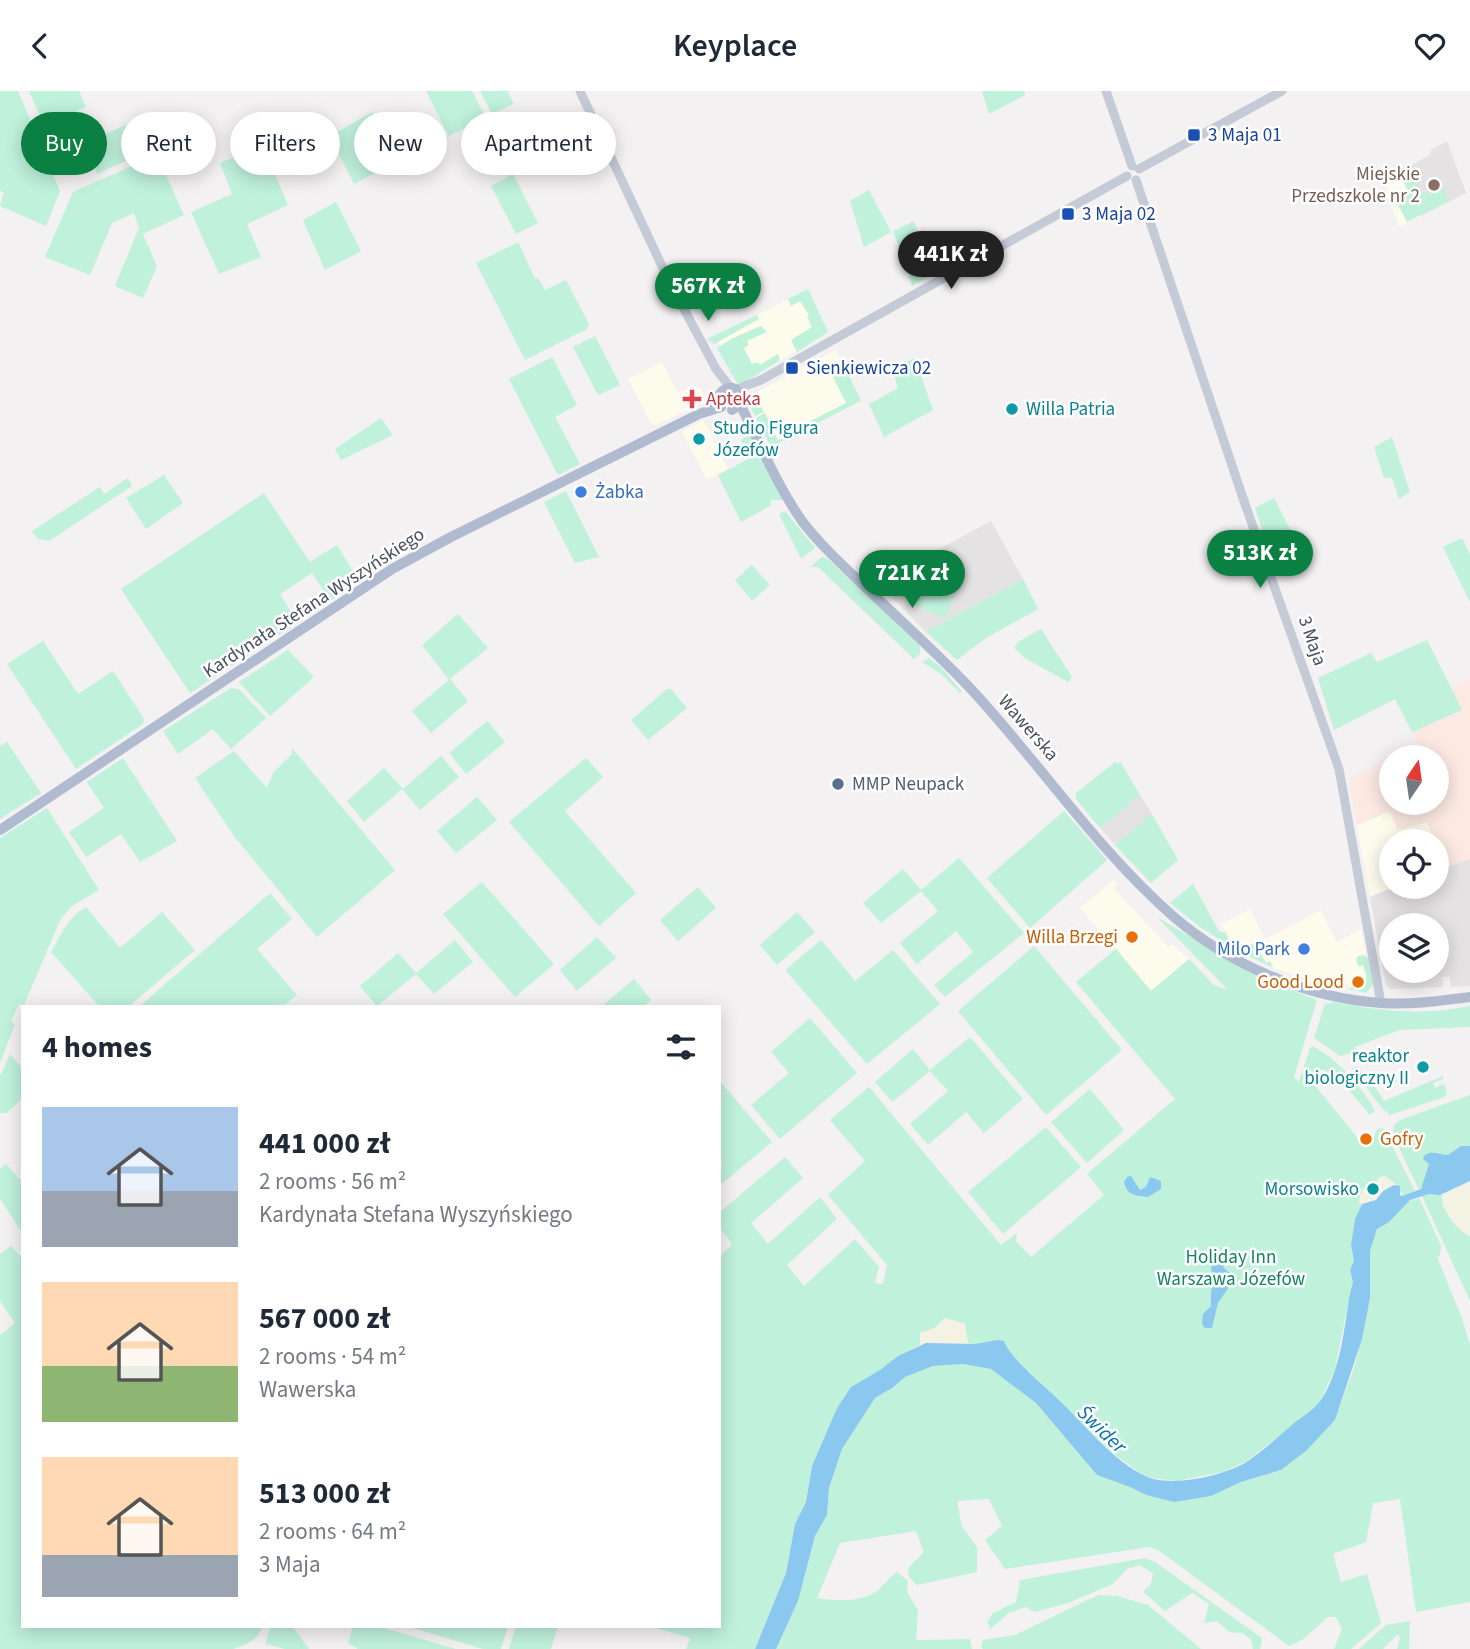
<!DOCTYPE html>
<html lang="en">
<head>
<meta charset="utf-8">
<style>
  :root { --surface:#fff; --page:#f2f2f3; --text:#1f2937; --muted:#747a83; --accent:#0b8043 }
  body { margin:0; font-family:"Source Sans 3",sans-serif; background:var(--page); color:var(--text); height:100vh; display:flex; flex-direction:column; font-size:26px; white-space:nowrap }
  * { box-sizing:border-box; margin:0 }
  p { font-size:23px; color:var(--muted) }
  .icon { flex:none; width:38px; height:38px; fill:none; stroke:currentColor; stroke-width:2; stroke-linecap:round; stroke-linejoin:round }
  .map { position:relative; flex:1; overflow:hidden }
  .drawer { position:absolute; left:21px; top:914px; width:700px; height:623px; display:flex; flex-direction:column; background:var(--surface); border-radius:0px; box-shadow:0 4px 18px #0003 }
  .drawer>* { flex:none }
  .top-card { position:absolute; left:21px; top:21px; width:700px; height:63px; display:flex; gap:14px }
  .needle { width:46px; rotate:13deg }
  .controls { position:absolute; left:1379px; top:654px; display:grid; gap:14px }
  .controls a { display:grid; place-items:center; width:70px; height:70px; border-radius:50%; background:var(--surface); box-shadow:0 4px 18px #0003; font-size:35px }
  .price { position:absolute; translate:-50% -60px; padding:0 16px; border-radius:24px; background:var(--accent); color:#fff; font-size:23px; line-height:46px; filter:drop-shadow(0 2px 4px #0008) }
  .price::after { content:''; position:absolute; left:50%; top:42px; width:21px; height:16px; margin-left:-10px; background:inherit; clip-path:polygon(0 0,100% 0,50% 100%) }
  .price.on { background:#222; color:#fff }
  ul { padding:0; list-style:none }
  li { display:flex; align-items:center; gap:21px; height:175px; padding:0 21px }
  li span { display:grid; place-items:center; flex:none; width:196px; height:140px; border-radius:0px; color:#555 }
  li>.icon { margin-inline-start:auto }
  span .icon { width:84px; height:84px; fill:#fffc; stroke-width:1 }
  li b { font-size:30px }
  h2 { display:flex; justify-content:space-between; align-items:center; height:84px; padding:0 21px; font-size:30px }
  .pill { padding:0 24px; border-radius:32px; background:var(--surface); box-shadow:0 4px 18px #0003; font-size:24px; line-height:63px }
  .pill.on { background:var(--accent); color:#fff }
  header { display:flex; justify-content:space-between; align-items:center; height:91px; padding:0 21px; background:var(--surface); font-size:32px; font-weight:600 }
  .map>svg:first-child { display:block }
</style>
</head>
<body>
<header><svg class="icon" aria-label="back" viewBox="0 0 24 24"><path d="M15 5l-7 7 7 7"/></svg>Keyplace<svg class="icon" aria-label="heart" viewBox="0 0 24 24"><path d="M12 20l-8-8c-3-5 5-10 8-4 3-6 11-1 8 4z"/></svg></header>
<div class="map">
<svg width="1470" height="1558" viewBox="0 0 1470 1558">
  <rect width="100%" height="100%" fill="#f3f1f1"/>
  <g fill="#fdfbeb">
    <polygon points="1399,81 1421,125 1399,136 1383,90"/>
    <polygon points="806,199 823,236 820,247 739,292 716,245"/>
    <polygon points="836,259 861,311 771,356 751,310 753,303"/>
    <polygon points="662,271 678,302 690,296 693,300 700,296 706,310 656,334 651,333 628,288"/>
    <polygon points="704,329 728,378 707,389 682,341"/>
    <polygon points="1391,720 1398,738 1427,731 1435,751 1391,751 1391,796 1394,796 1370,806 1357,734"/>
    <polygon points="1113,789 1118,793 1114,797 1168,856 1172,853 1189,868 1151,900 1080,817"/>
    <polygon points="1250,818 1265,848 1321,819 1337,851 1361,838 1370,887 1349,897 1347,893 1341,896 1323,893 1273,877 1244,863 1247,857 1242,857 1233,851 1221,833"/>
  </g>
  <g fill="#e4e2e3" fill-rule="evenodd">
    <polygon points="1447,50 1466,102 1421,125 1399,81 1430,64 1431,59"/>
    <polygon points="991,430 1023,488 926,541 883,497 883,491 921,470 926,473 930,472 938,467 934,461"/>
    <polygon points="1140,704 1152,723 1115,754 1100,737"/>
    <path d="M1470,768V895L1451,896L1450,886H1442L1443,896L1391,898L1386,894L1370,806L1394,796H1437V780ZM1391,835H1437V880H1391Z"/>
  </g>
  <path fill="#fce9e2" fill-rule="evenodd" d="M1470,588V768L1447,776L1427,731L1398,739L1390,720L1357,734L1349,687L1418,654L1412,641L1461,619L1451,597ZM1391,667H1437V712H1391Z"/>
  <g fill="#bff1db">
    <polygon points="0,0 18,0 60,100 46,135 0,115 4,101 0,100"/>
    <polygon points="29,0 79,0 86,16 44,35"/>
    <polygon points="426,0 472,0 483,21 481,29 449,45"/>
    <polygon points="480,0 507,0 514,13 492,23"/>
    <polygon points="982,0 1024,0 1025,4 989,23"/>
    <polygon points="372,21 397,71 354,93 330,45"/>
    <polygon points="141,27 154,57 97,83 84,53"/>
    <polygon points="262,54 288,114 247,133 261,166 219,183 191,121 232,103 220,72"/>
    <polygon points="157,64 184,124 143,143 157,175 143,207 115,195 139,137 134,122 112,132 90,184 45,166 73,101"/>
    <polygon points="1411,82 1421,101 1431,102 1443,97 1449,110 1407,131 1395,108 1408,101 1402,87"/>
    <polygon points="513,83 538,132 516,143 491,95"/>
    <polygon points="869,99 891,141 864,156 850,110"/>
    <polygon points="336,111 361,160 325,179 303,129"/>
    <polygon points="914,130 932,183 912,195 893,140"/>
    <polygon points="518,151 535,188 538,187 545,199 566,189 589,233 587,238 525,269 476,172"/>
    <polygon points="808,198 828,241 797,261 791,249 812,236 807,226 809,224 800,210 791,215 788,208"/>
    <polygon points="757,224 759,228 714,253 707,248"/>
    <polygon points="761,235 767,241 747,250 749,254 744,257 752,273 758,271 760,274 778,263 780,269 743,292 737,292 729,279 736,275 729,278 717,257 733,247"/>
    <polygon points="595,245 620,294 598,304 573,256"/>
    <polygon points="552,266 577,314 555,326 580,373 558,384 509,288"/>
    <polygon points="915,267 933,319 884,346 869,313 898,297 892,278"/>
    <polygon points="845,276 861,310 771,356 756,327 765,322 778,349 788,346 791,340 846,312 833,286"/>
    <polygon points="759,299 755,303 764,321 755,325 747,308"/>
    <polygon points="381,327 393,344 341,369 335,358"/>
    <polygon points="748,345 750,346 783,409 771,409 770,415 741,431 718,384 750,367 741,349"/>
    <polygon points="1392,346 1410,401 1399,408 1392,387 1384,387 1374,356"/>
    <polygon points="164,384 183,412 146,438 126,407"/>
    <polygon points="128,387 132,395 49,450 38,448 32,440 100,396 104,403"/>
    <polygon points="566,400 599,466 575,472 544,411"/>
    <polygon points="264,402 310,471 337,454 359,490 330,510 312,482 280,503 298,532 190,602 121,498"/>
    <polygon points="1274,407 1300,457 1273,470 1255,417"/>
    <polygon points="785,420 815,457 801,468 779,423"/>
    <polygon points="1462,447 1470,464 1470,511 1443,456"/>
    <polygon points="822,466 827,467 920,554 920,563 914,568 818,476 810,476"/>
    <polygon points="752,474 770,494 752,510 735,489"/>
    <polygon points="897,485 915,492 909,509 890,501"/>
    <polygon points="1023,488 1038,518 986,547 957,569 926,541"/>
    <polygon points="918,491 954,505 946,527 909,512"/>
    <polygon points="458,523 488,557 450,588 468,610 431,642 412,620 449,589 422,554"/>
    <polygon points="1041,538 1072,586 1068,591 1025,567 1014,557 1018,551"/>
    <polygon points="1427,549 1462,619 1412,641 1395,608 1334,639 1318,587 1371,562 1377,571"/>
    <polygon points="43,550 78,603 113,580 144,628 143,633 76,678 7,573"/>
    <polygon points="288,559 314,586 270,625 239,591"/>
    <polygon points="929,567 941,576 962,601 960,602 941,583 922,571"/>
    <polygon points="231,597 240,599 266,627 231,658 213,638 178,663 163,640"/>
    <polygon points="667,598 671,598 687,617 648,649 631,629"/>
    <polygon points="487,630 505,651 466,683 449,662"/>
    <polygon points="7,651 41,702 0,728 0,655"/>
    <polygon points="292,657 395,779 317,846 234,745 195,687 234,660 267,697 273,682 292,663"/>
    <polygon points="441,665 459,686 420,719 402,698 364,731 347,710 384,677 403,698"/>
    <polygon points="123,667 177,750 140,771 121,743 86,766 69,741 104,717 87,691"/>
    <polygon points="586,667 603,686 565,720 636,802 599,835 509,731"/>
    <polygon points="1115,671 1121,672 1140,704 1100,737 1076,708 1076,702"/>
    <polygon points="477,706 497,729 456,762 437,740"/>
    <polygon points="47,717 99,799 72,815 61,827 24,914 19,913 11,930 15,933 0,972 0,747"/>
    <polygon points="1064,720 1107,769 1030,837 987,787"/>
    <polygon points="1152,723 1178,769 1151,792 1115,754"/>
    <polygon points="959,767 1024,842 945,906 934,894 973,861 956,840 917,873 900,852 938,820 921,800 881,832 863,812 903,778 921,799"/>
    <polygon points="482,791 554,873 515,906 443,823"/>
    <polygon points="1193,793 1219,840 1225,842 1232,856 1200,836 1170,812"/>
    <polygon points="698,796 716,817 678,850 660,829"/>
    <polygon points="270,802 292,828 257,858 297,904 283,915 140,915"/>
    <path d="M86,816L120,857L162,821L195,859L129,915H99L51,861C61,844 68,826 86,816Z"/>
    <polygon points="797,821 815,841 777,874 760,854"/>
    <path d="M1157,826C1209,857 1261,887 1317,909L1294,986L1299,991L1310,957L1313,955C1339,970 1361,994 1375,1020L1370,1024L1342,991L1339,994L1325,979L1316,980L1313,992L1356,1045L1359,1052L1374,1046L1376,1039L1383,1037L1415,1100L1403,1105L1397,1094L1385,1085L1380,1086L1373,1096L1365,1095L1359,1112L1362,1113L1355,1128L1351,1154L1354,1170L1350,1179L1353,1191L1352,1201L1349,1207L1335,1278L1320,1311L1311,1320L1247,1370L1223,1381L1176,1390L1146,1386L1101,1354L997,1249L975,1253L968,1252L965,1233L945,1227L935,1237L920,1242V1254L898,1265L880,1279L851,1296L837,1317L812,1375L806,1411L795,1433L786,1482L755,1558H686L690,1547L649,1535H719V1167L732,1153L719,1136V1122L785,1066L803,1087L751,1132L768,1153L820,1106L837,1128L787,1174L804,1195L855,1148L879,1176L875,1192L883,1193L887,1174L828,1104L865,1070L830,1029L869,996L1001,1154L1017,1142L1016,1150L1031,1166L1104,1104L1087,1083L1175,1008L1076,891L1116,858L1151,900L1189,868L1214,894L1228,899Z"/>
    <polygon points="597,846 616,867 577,900 560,879"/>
    <polygon points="455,849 473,871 434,903 416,883 377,915 360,895 398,862 416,882"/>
    <polygon points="821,849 855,890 893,859 940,913 867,973 785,879"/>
    <polygon points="1259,849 1260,851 1256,854 1266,872 1270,870 1273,877 1244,863 1248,856"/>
    <polygon points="1034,855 1122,959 1046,1024 958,920"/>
    <polygon points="1364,864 1369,868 1374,893 1366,902 1349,898 1367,887 1363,874 1359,876 1356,870 1358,865"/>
    <polygon points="634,888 651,909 644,915 602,915"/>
    <path d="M1334,911C1380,920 1423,925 1470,915V936L1399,939L1355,956V961L1340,965L1314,947L1325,913Z"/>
    <polygon points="810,927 857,982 780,1048 751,1014 789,982 771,961"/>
    <polygon points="970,946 1023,1008 984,1042 966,1021 928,1054 910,1033 948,1000 930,980 892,1011 875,991 913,958 930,979"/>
    <polygon points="10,963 23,978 23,1007 6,1022 0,1022 0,985"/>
    <path d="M1356,975L1371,990L1384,1010L1443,985V988L1433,992L1435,997L1444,993L1447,1003L1444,1006L1390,1024C1375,1013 1366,992 1352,978Z"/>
    <polygon points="719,989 772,1051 719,1095 719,1076 723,1072 719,1068"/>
    <polygon points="1090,998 1124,1039 1087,1072 1051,1031"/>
    <path d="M1470,1004V1055H1461L1448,1064L1435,1062C1426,1074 1427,1092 1419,1099L1393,1044L1394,1034L1400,1029Z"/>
    <polygon points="1046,1036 1081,1076 1003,1143 968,1101"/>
    <polygon points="6,1073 23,1092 23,1138 21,1140 0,1108 0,1078"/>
    <polygon points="1429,1103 1442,1103 1443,1115 1468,1145 1470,1144 1470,1210 1422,1105"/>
    <path d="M1419,1107L1441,1155L1440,1165L1437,1166L1461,1225L1470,1254V1511L1416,1521L1400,1408L1373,1412L1366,1451L1333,1463L1341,1491L1367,1483L1381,1532L1351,1558H1334L1342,1538L1336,1526H1328L1302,1549L1289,1555L1158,1459L1149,1456L1005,1478L985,1449L1002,1435L989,1408L957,1410L962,1436L977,1456V1481L917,1494L909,1486L908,1477L924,1461L916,1440L840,1452L817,1507C833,1510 856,1511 872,1503C881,1499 888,1487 897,1481L908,1490L907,1501L918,1520L916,1549L970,1548L972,1558H776L798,1510L815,1445L827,1424L829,1397L842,1358L875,1307L892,1297L905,1286L933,1275L963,1273L991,1278L1036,1312L1097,1384L1130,1396L1146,1404L1174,1411L1211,1405L1241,1391L1281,1379L1306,1360L1335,1329L1355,1274L1370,1207V1160L1373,1148L1380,1134L1389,1131L1406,1111Z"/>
    <path d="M11,1155L23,1168V1535H263C256,1551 248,1552 233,1558H0V1244L15,1232L0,1210V1163Z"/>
    <polygon points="1145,1467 1155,1471 1262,1547 1260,1558 1253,1558 1251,1548 1242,1542 1229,1541 1217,1530 1204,1532 1209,1513 1192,1502 1165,1520 1143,1501 1151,1493 1153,1482 1139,1474 1127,1478 1113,1493 1068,1512 1034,1521 1026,1516 1008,1522 991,1538 987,1531 993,1522 1016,1511 1020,1489"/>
    <polygon points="1098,1504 1117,1505 1148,1514 1201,1558 983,1558 981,1556 983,1549 1015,1544"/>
    <polygon points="1410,1530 1409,1558 1397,1558 1400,1547 1398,1543 1383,1558 1359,1558 1386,1534"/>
    <polygon points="271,1535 292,1535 309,1558 285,1558 265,1553"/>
    <polygon points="353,1535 377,1535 456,1558 358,1558 348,1552"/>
    <polygon points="406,1535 508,1535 501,1558 483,1558"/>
    <polygon points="516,1535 558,1535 551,1558 509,1558"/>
  </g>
  <g fill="#f4f2e2">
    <polygon points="1385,1085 1394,1094 1383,1100 1376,1109 1359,1112 1360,1104 1365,1095 1373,1096 1380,1086"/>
    <path d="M1470,1090V1144L1468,1145C1452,1133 1444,1123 1442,1103Z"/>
    <polygon points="945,1227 965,1233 968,1252 940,1250 920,1254 920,1242 935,1237"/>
  </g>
  <g fill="#8bc8ef">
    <path d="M1461,1055H1470V1090L1440,1104L1429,1103L1410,1109L1389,1131L1377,1138L1370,1160V1207L1362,1248L1335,1329L1306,1360L1281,1379L1241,1391L1211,1405L1174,1411L1146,1404L1130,1396L1097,1384L1036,1312L991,1278L963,1273L933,1275L905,1286L892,1297L875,1307L842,1358L829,1397L827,1424L815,1445L798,1510L776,1558H755L786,1482L795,1433L806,1411L812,1375L837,1317L851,1296L880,1279L898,1265L926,1252L975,1253L997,1249L1004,1250C1009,1267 1051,1300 1065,1315C1090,1340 1113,1369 1145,1385C1170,1397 1225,1385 1248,1370C1264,1359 1278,1346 1293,1333C1303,1325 1313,1320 1321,1309C1340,1280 1344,1241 1349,1207L1353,1191L1350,1179L1354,1170L1351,1154L1355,1128L1362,1113L1376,1109L1383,1100L1394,1094L1400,1095V1104L1402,1105L1421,1098L1429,1073L1423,1068C1427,1057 1439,1064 1448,1064Z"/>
    <path d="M1131,1085L1140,1099L1146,1096L1150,1086L1161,1090V1098L1148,1106C1137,1105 1126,1104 1124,1091L1127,1086Z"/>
    <path d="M1225,1170L1227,1172L1223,1176L1235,1187L1218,1212L1212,1237H1205L1202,1233L1203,1223L1211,1215C1210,1201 1214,1189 1211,1176L1213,1173Z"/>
  </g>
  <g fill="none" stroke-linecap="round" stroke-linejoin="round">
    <g stroke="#c4cad6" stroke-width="9">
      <polyline points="580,0 668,188 716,278 730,296"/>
      <polyline points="1106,0 1132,75"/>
      <polyline points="1139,78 1282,0"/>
      <polyline points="1136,89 1245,413 1339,678 1381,912"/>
      <polyline points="737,298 761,289 1127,85"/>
    </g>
    <g stroke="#b0bbd0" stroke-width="10">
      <path d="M740,313C760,353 777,394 802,430C818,451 837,469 856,487C894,524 934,559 970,597C1039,671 1098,760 1174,826C1230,874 1307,907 1381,912C1410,914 1440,910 1470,906"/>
      <path d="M721,316L719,304C729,290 743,298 740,313L732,319"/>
      <polyline points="0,739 392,478 451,446 699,323 721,316"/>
    </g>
  </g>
  <g fill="#1a4fb4" stroke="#fff" stroke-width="2.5">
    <rect x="1187" y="37" width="14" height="14" rx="3.5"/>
    <rect x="1061" y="116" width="14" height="14" rx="3.5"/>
    <rect x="785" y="270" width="14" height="14" rx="3.5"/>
  </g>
  <circle fill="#8d6e63" stroke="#fff" stroke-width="2.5" cx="1434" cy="94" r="7"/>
  <path fill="#e0444e" stroke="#fff" stroke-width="2.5" d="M688.5 297.5h7v7h7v7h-7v7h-7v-7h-7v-7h7z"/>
  <g fill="#0f9aa8" stroke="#fff" stroke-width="2.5">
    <circle cx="1012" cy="318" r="7"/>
    <circle cx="699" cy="348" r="7"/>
    <circle cx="1423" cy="976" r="7"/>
    <circle cx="1373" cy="1098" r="7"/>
  </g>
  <g fill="#3f7fe0" stroke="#fff" stroke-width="2.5">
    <circle cx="581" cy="401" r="7"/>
    <circle cx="1304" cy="858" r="7"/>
  </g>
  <circle fill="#5c6f8a" stroke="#fff" stroke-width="2.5" cx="838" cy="693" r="7"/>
  <g fill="#e8710a" stroke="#fff" stroke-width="2.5">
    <circle cx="1132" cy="846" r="7"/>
    <circle cx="1358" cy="891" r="7"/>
    <circle cx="1366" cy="1048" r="7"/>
  </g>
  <g text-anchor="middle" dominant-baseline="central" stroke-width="5" stroke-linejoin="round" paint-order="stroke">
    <g font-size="19" fill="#164399" stroke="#fff" text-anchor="start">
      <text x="1208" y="44">3 Maja 01</text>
      <text x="1082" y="123">3 Maja 02</text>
      <text x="806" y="277">Sienkiewicza 02</text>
    </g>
    <g font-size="19" fill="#785e54" stroke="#fff" text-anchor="end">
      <text x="1420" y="83">Miejskie<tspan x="1420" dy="22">Przedszkole nr 2</tspan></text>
    </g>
    <g font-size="19" fill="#be3a42" stroke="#fff" text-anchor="start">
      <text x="706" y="308">Apteka</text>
    </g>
    <g font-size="19" fill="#0d838f" stroke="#fff" text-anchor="start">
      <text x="1026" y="318">Willa Patria</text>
      <text x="713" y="337">Studio Figura<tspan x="713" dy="22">Józefów</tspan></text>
      <text x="1409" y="965" text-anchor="end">reaktor<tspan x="1409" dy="22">biologiczny II</tspan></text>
      <text x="1359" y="1098" text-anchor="end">Morsowisko</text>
    </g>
    <g font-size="19" fill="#366cbe" stroke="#fff" text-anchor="start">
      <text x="595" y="401">Żabka</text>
      <text x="1290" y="858" text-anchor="end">Milo Park</text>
    </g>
    <g font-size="19" fill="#48505f" stroke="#fff">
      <text transform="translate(314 512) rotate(-33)">Kardynała Stefana Wyszyńskiego</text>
      <text transform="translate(1312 550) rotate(71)">3 Maja</text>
      <text transform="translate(1028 637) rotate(49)">Wawerska</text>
    </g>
    <g font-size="19" fill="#4e5e75" stroke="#fff" text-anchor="start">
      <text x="852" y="693">MMP Neupack</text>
    </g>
    <g font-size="19" fill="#c56008" stroke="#fff" text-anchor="end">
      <text x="1118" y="846">Willa Brzegi</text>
      <text x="1344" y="891">Good Lood</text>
      <text x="1380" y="1048" text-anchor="start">Gofry</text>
    </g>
    <g font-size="19" fill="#158460" stroke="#fff">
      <text x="1231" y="1166">Holiday Inn<tspan x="1231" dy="22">Warszawa Józefów</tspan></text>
    </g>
    <g font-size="21" font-style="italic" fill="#0970b1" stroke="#fff">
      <text transform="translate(1102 1338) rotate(44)">Świder</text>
    </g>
  </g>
</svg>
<div class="controls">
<a><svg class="needle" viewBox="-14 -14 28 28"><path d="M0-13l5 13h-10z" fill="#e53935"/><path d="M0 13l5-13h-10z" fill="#747a83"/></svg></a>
<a><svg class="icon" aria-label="locate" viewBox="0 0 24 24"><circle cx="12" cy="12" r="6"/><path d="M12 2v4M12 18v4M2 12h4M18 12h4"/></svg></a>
<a><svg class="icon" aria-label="layers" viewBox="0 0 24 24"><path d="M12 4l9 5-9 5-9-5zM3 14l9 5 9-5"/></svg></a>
</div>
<b class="price on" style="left:951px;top:200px">441K zł</b>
<b class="price" style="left:708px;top:232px">567K zł</b>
<b class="price" style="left:1260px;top:499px">513K zł</b>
<b class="price" style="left:912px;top:519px">721K zł</b>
<div class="top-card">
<a class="pill on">Buy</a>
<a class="pill">Rent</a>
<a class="pill">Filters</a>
<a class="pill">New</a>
<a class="pill">Apartment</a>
</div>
<section class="drawer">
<h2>4 homes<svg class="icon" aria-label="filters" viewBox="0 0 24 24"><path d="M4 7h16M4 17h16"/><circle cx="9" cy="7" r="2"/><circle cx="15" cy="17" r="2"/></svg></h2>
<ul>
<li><span style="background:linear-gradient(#a9c7e8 60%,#9aa5b1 0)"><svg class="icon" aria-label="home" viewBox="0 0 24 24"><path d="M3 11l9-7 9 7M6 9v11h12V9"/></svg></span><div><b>441 000 zł</b><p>2 rooms · 56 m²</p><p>Kardynała Stefana Wyszyńskiego</p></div></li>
<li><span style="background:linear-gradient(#ffd9b3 60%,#8fb573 0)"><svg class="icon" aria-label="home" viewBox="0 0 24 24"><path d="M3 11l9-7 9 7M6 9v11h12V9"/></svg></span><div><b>567 000 zł</b><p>2 rooms · 54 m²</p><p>Wawerska</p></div></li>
<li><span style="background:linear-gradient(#ffd9b3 70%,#9aa5b1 0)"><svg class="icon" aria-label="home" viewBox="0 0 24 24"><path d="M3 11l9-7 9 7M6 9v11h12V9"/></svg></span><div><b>513 000 zł</b><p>2 rooms · 64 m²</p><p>3 Maja</p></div></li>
</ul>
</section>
</div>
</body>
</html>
